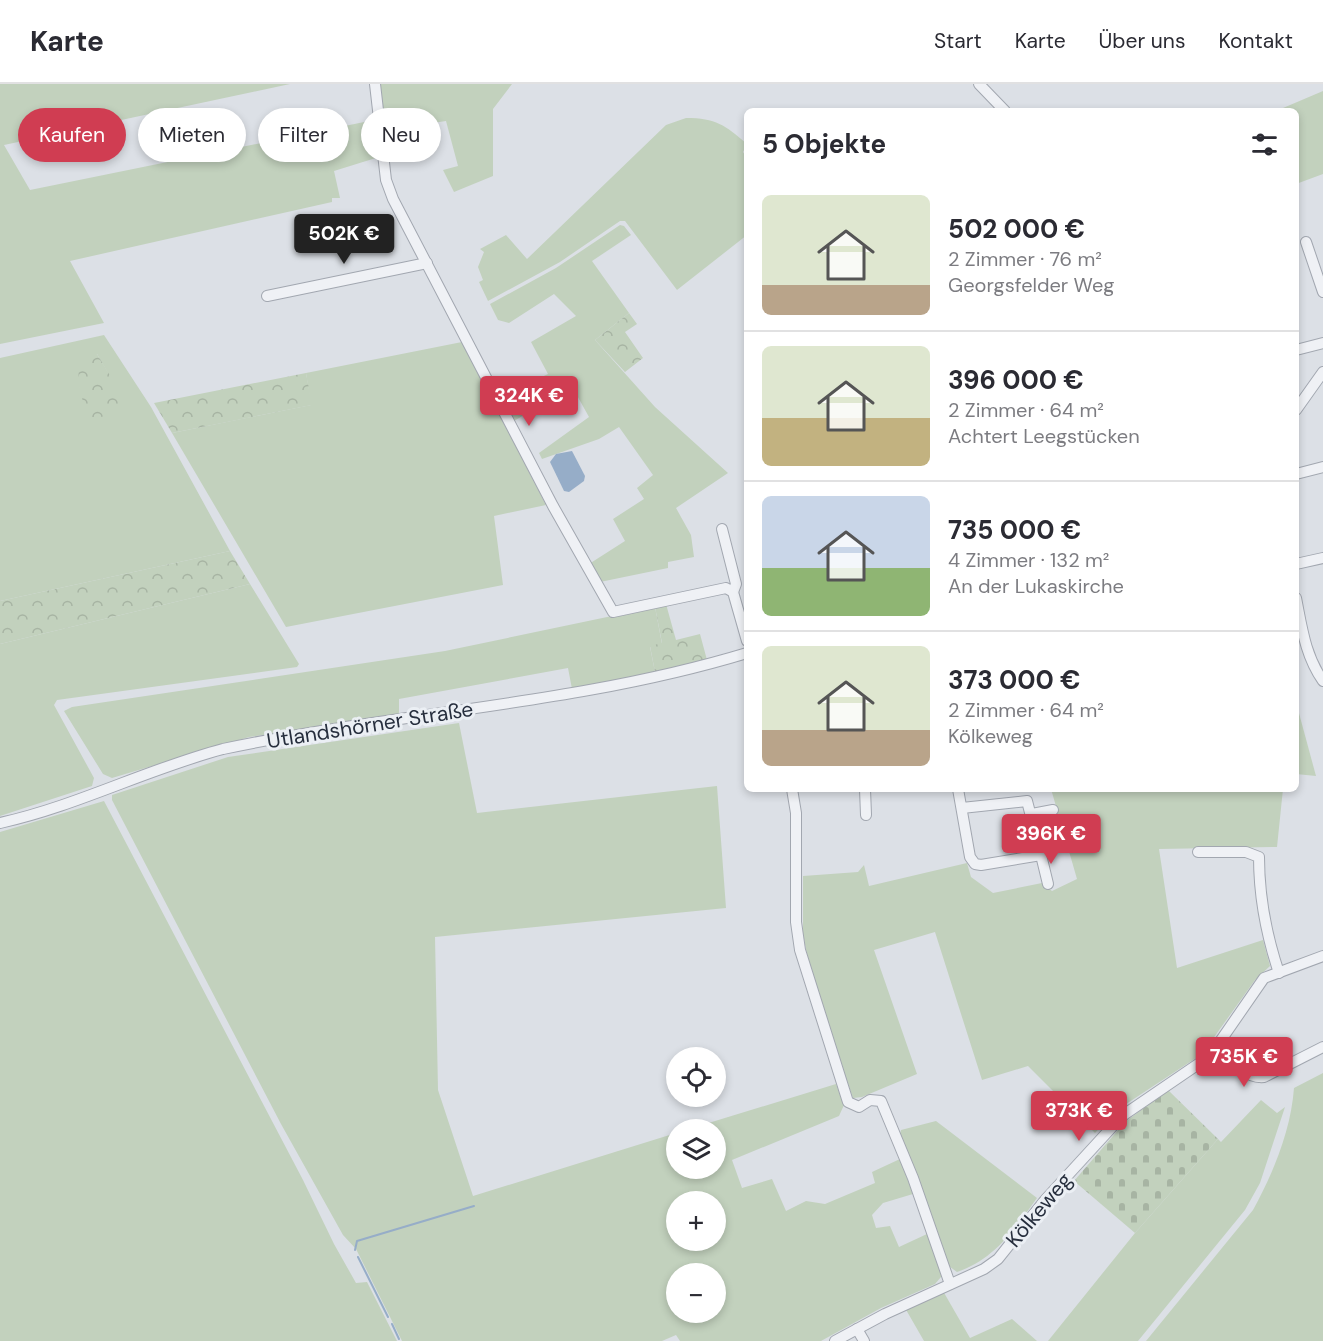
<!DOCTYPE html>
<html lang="de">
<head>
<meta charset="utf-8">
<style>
  :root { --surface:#fff; --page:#f7f7f7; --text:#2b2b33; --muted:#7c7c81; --line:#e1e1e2; --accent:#d03d52 }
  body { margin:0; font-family:"DM Sans",sans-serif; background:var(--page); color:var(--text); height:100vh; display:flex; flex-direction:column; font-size:22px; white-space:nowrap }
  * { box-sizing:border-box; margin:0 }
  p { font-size:20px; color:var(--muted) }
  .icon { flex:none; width:33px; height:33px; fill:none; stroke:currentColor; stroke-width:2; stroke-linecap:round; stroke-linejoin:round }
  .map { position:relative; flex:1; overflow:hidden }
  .side { position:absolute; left:744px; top:24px; width:555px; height:684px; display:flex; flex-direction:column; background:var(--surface); border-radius:9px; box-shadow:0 3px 9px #0003 }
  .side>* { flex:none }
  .guide { position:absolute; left:18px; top:24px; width:570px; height:54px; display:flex; gap:12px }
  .buttons { position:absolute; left:666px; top:963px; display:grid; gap:12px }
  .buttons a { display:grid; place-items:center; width:60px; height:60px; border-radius:50%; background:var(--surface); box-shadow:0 3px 9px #0003; font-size:30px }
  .price { position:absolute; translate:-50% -51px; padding:0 14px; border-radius:6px; background:var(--accent); color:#fff; font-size:20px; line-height:39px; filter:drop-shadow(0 2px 3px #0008) }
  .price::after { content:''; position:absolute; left:50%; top:36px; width:18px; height:14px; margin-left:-9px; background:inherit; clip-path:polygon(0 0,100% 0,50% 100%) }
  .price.current { background:#222; color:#fff }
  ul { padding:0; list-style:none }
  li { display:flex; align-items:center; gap:18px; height:150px; padding:0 18px }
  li+li { border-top:2px solid var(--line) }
  li span { display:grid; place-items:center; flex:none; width:168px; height:120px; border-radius:9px; color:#555 }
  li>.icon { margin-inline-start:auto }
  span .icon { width:72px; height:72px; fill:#fffc; stroke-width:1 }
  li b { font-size:26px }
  h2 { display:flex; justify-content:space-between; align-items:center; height:72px; padding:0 18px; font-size:26px }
  .pill { padding:0 21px; border-radius:27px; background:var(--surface); box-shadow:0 3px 9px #0003; font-size:21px; line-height:54px }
  .pill.current { background:var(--accent); color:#fff }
  header { display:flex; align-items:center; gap:36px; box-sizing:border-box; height:84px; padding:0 30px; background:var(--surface); border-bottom:2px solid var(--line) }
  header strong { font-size:28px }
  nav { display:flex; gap:33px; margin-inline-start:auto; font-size:21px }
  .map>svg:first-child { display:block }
</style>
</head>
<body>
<header>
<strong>Karte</strong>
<nav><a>Start</a><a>Karte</a><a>Über uns</a><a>Kontakt</a></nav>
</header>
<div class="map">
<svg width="1323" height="1257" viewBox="0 0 1323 1257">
  <defs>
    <pattern id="forest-crowns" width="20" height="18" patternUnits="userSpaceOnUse" patternTransform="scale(1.5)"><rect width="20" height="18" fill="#c2d1bd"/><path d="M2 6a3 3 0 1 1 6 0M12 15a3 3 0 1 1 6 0" fill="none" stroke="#a7b4a3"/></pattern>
    <pattern id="cemetery-stones" width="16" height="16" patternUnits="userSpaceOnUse" patternTransform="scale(1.5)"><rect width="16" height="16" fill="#c2d1bd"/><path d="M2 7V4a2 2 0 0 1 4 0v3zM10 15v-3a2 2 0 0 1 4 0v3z" fill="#a7b4a3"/></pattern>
  </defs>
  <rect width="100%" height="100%" fill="#dce0e6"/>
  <g fill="#c2d1bd" fill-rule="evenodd">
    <polygon points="0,0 290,0 4,61 30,106 374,36 379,73 334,87 340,114 332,114 332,118 70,177 104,239 0,260"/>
    <polygon points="378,0 512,0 493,25 493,92 454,108 443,86 458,82 446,37 426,40 422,44 424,54 385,61"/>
    <polygon points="1323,7 1323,90 1296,100 1296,27 1276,27"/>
    <path d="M686,34C716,34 725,41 747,60L743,68L747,74V151L677,206L625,137H620L560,178L488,217L479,198L483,196L478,183L484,168L480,165L506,151L527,175L666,41Z"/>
    <polygon points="620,141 624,142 631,151 592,177 629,229 595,256 655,323 728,389 676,424 691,451 694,473 668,478 668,484 600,498 589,480 625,457 613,435 644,415 637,404 653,391 619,343 599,355 542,375 539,369 589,333 574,306 554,313 514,337 501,312 548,290 531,258 576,232 554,210 509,239 498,236 490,220 556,184"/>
    <path d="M104,251L151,323L230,467L0,517V274ZM97,270L127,322L79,303Z"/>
    <polygon points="462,258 546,421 494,432 503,501 286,543 172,349 311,321 306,289"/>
    <polygon points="250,500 299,580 297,583 57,616 54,621 94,694 92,702 0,732 0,560"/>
    <polygon points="655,523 662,560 650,563 655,588 572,605 568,584 399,615 399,631 249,653 112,694 103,690 64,627 72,623 445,567"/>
    <polygon points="1296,618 1316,692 1296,690"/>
    <path d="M459,639L477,729L717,702L726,824L435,853L438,1006L473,1112L676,1049V1084H716V1046L689,1045L836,1000L844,1021L839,1032L732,1076L742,1104L772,1095L786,1127L806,1117L825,1120L875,1099L872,1088L900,1075L913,1110L883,1119L872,1131L876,1144L890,1142L899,1163L927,1150L941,1188V1193L935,1200L881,1224L821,1257H680L676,1251L662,1257H402L356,1165L343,1151L281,1040L112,716V711L228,673ZM676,1118H716V1156H676ZM676,1190H716V1228H676Z"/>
    <polygon points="1051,705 1283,705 1277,763 1159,765 1177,884 1263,856 1270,882 1255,896 1202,970 1114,1028 1095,1049 1028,982 982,996 935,848 874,866 917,990 862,1013 853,1014 813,901 803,850 803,792 858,788 864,781 869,802 967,779 971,793 993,809 1042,799 1052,807 1077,795"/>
    <polygon points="104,717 303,1096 334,1160 356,1199 367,1198 397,1257 0,1257 0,748"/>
    <path d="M1323,989V1257H1146L1253,1126C1273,1090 1291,1046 1294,1004Z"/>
    <polygon points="1261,1016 1277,1029 1285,1023 1260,1099 1245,1126 1138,1257 1048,1257 1135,1149 1218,1055 1221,1058"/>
    <path d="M936,1037L1037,1114C1015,1145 994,1176 957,1188L946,1180L900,1050L901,1046Z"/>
    <polygon points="943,1207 970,1254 1012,1235 1037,1257 924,1257 905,1224"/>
  </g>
  <g fill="url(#forest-crowns)">
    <polygon points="629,229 637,240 625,248 643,274 625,288 595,256"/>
    <polygon points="97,270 131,326 88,336 79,303 78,275"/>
    <polygon points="306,289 312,321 172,349 154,319"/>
    <polygon points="230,467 250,500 0,560 0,517"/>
    <polygon points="666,520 676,556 700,550 707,576 655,588 650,562 662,559 655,523"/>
  </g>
  <polygon fill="url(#cemetery-stones)" points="1168,1006 1218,1055 1135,1149 1074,1097 1125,1038"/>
  <polygon fill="#96adc8" points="572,367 585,392 584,397 569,408 564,407 550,378 556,370"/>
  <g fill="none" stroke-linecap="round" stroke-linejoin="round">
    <g stroke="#96adc8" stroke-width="2">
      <polyline points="355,1166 357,1157 474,1122"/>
      <polyline points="358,1173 388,1233"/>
      <polyline points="392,1240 399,1255"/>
    </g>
    <defs>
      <g id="minor">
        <polyline points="375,0 386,96 393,115 553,422 613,528 726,504 733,508 747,557"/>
        <polyline points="979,0 1005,27"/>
        <polyline points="1306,158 1323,208"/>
        <polyline points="267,212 427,179"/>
        <polyline points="1296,266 1323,259"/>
        <polyline points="1296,326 1323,288"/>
        <polyline points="1296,390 1323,383"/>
        <polyline points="722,445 736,500 733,508"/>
        <polyline points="1296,480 1323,474"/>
        <path d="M1296,514C1302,544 1305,571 1323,597"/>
        <polyline points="792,705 796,729 796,838 800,866 848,1018 859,1023 870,1016 881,1017 913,1094 950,1200"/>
        <polyline points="865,705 866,731"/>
        <polyline points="958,705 970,773 975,780 981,781 1041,771 1027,717 962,724"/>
        <polyline points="1032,730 1053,726"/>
        <path d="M0,739C77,722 147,685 223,665C397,628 576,621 747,569"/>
        <path d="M1198,768H1246L1259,773C1259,814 1266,850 1279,889"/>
        <polyline points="1041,771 1048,800"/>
        <path d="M1218,959C1230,973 1243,995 1264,993L1323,963"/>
        <polyline points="857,1245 864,1257"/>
        <polyline points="835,1257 885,1230 984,1185 998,1175 1045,1116 1112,1043 1125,1030 1210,972 1264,894 1323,872"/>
      </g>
    </defs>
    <use href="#minor" stroke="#a2a7b0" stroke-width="12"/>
    <use href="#minor" stroke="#eff1f5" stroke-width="10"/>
  </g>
  <g text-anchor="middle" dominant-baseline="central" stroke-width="6" stroke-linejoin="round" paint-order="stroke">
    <g font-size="21" fill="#262e3d" stroke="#ebeff4">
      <text transform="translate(370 641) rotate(-9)">Utlandshörner Straße</text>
      <text transform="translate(1039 1126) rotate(-50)">Kölkeweg</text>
    </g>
  </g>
</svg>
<div class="buttons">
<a><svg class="icon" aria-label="locate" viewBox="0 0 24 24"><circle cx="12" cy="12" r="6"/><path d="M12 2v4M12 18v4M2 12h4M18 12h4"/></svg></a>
<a><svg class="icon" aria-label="layers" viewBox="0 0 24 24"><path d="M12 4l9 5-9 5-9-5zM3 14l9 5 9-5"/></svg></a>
<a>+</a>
<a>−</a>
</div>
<b class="price current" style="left:344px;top:181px">502K €</b>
<b class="price" style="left:529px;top:343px">324K €</b>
<b class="price" style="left:1051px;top:781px">396K €</b>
<b class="price" style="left:1244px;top:1004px">735K €</b>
<b class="price" style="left:1079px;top:1058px">373K €</b>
<div class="guide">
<a class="pill current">Kaufen</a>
<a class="pill">Mieten</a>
<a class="pill">Filter</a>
<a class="pill">Neu</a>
</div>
<section class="side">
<h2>5 Objekte<svg class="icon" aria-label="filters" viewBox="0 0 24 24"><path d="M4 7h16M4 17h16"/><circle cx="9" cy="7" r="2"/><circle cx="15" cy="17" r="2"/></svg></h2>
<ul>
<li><span style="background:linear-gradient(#dfe7d0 75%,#b9a48a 0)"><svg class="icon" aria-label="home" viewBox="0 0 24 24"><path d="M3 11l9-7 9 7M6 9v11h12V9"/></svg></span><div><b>502 000 €</b><p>2 Zimmer · 76 m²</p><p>Georgsfelder Weg</p></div></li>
<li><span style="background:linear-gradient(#dfe7d0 60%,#c2b280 0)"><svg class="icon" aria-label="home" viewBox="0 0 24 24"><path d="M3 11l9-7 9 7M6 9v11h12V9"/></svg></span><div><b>396 000 €</b><p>2 Zimmer · 64 m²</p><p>Achtert Leegstücken</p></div></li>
<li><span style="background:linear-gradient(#c9d6e8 60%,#8fb573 0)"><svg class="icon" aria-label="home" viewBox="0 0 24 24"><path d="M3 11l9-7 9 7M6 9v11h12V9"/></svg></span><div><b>735 000 €</b><p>4 Zimmer · 132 m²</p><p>An der Lukaskirche</p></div></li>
<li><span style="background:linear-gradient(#dfe7d0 70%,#b9a48a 0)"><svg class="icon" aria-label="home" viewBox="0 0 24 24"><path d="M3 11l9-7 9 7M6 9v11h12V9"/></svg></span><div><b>373 000 €</b><p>2 Zimmer · 64 m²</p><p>Kölkeweg</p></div></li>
</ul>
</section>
</div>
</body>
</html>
